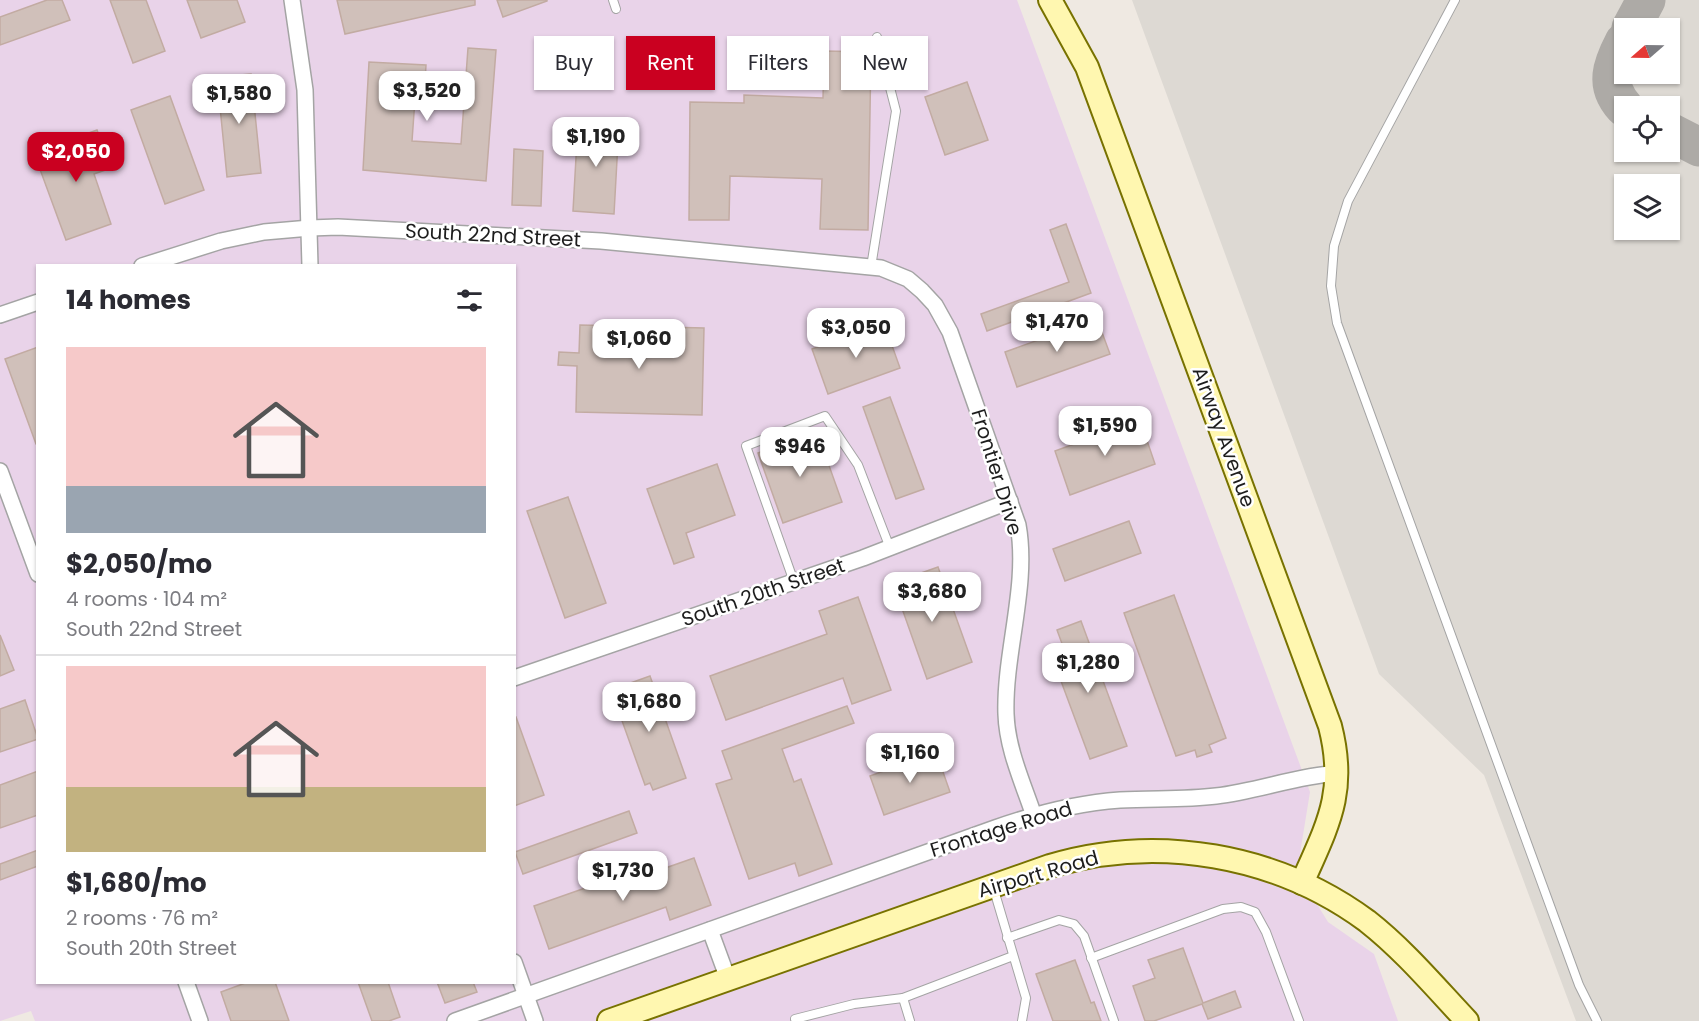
<!DOCTYPE html>
<html lang="en">
<head>
<meta charset="utf-8">
<style>
  :root { --surface:#fff; --page:#f7f7f7; --text:#2b2b33; --muted:#7c7c81; --line:#e1e1e2; --accent:#ca0020 }
  body { margin:0; font-family:Poppins,sans-serif; background:var(--page); color:var(--text); height:100vh; display:flex; flex-direction:column; font-size:22px; white-space:nowrap }
  * { box-sizing:border-box; margin:0 }
  p { font-size:20px; color:var(--muted) }
  .icon { flex:none; width:33px; height:33px; fill:none; stroke:currentColor; stroke-width:2; stroke-linecap:round; stroke-linejoin:round }
  .map { position:relative; flex:1; overflow:hidden }
  .drawer { position:absolute; left:36px; top:264px; width:480px; height:720px; display:flex; flex-direction:column; background:var(--surface); border-radius:0px; box-shadow:0 2px 4px #0004 }
  .drawer>* { flex:none }
  .banner { position:absolute; left:534px; top:36px; width:570px; height:54px; display:flex; gap:12px }
  .needle { width:39px; rotate:250deg }
  .fabs { position:absolute; left:1614px; top:18px; display:grid; gap:12px }
  .fabs a { display:grid; place-items:center; width:66px; height:66px; border-radius:0px; background:var(--surface); box-shadow:0 2px 4px #0004; font-size:30px }
  .price { position:absolute; translate:-50% -51px; padding:0 14px; border-radius:12px; background:#fff; color:#222; font-size:20px; line-height:39px; filter:drop-shadow(0 2px 3px #0008) }
  .price::after { content:''; position:absolute; left:50%; top:36px; width:18px; height:14px; margin-left:-9px; background:inherit; clip-path:polygon(0 0,100% 0,50% 100%) }
  .price.on { background:var(--accent); color:#fff }
  ul { padding:0; list-style:none }
  li { display:grid; align-content:center; gap:12px; height:318px; padding:0 30px }
  li+li { border-top:2px solid var(--line) }
  li span { display:grid; place-items:center; height:186px; border-radius:0px; color:#555 }
  li>.icon { margin-inline-start:auto }
  span .icon { width:108px; height:108px; fill:#fffc; stroke-width:1 }
  li b { font-size:26px }
  h2 { display:flex; justify-content:space-between; align-items:center; height:72px; padding:0 30px; font-size:26px }
  .chip { padding:0 21px; border-radius:0px; background:var(--surface); box-shadow:0 2px 4px #0004; font-size:21px; line-height:54px }
  .chip.on { background:var(--accent); color:#fff }
  .map>svg:first-child { display:block }
</style>
</head>
<body>
<div class="map">
<svg width="1699" height="1021" viewBox="0 0 1699 1021">
  <rect width="100%" height="100%" fill="#efe9e2"/>
  <path fill="#e9d3e9" fill-rule="evenodd" d="M0,0H1017L1310,792L1297,872L1328,922L1374,954L1398,1021H35L31,1011L0,1021ZM38,266H514V982H38Z"/>
  <path fill="#ddd9d3" fill-rule="evenodd" d="M1132,0H1699V1021H1576L1484,775L1379,674ZM1624,28H1670V74H1624ZM1624,106H1670V152H1624ZM1624,184H1670V230H1624Z"/>
  <g fill="none" stroke-linecap="round" stroke-linejoin="round">
    <g stroke="#adaaa6" stroke-width="39">
      <polyline points="1631,28 1646,0"/>
      <path d="M1624,42C1612,65 1604,85 1624,107"/>
      <polyline points="1670,132 1699,147"/>
    </g>
  </g>
  <g fill="#d0c0ba" stroke="#c2aba2" stroke-width="1.5">
    <polygon points="47,0 62,0 70,20 0,45 0,17"/>
    <polygon points="110,0 146,0 165,51 133,63"/>
    <polygon points="187,0 237,0 245,22 201,38"/>
    <polygon points="337,0 475,0 475,5 345,34"/>
    <polygon points="497,0 547,0 547,1 503,17"/>
    <polygon points="468,48 496,50 486,181 363,170 369,62 426,65 424,100 415,99 412,141 461,144"/>
    <polygon points="824,51 871,52 868,230 820,229 822,179 730,176 729,220 689,220 690,102 744,103 744,95 823,98"/>
    <polygon points="251,74 261,173 227,177 217,77"/>
    <polygon points="967,82 988,140 945,155 925,97"/>
    <polygon points="170,96 204,190 165,204 131,110"/>
    <polygon points="578,122 619,124 614,214 573,211"/>
    <polygon points="97,130 111,168 94,174 111,224 66,240 34,153"/>
    <polygon points="514,149 543,151 541,206 512,205"/>
    <polygon points="1066,224 1091,293 987,331 981,314 1069,282 1050,230"/>
    <polygon points="1097,319 1110,354 1017,387 1005,352"/>
    <polygon points="884,323 900,368 828,394 812,349"/>
    <polygon points="580,325 704,328 702,415 576,412 577,366 558,365 559,352 579,353"/>
    <polygon points="38,347 38,444 36,444 5,359"/>
    <polygon points="890,397 924,489 896,499 863,407"/>
    <polygon points="1140,420 1155,464 1070,495 1055,451"/>
    <polygon points="817,432 842,502 783,523 758,453"/>
    <polygon points="717,464 735,515 686,533 694,557 674,564 647,489"/>
    <polygon points="568,497 606,603 565,618 527,511"/>
    <polygon points="1129,521 1141,553 1065,581 1053,549"/>
    <polygon points="938,567 972,662 927,679 893,583"/>
    <polygon points="1174,595 1226,738 1209,745 1212,752 1197,757 1195,750 1176,756 1124,613"/>
    <polygon points="858,597 891,690 852,704 843,678 726,720 710,676 827,634 819,611"/>
    <polygon points="1081,621 1127,746 1090,759 1055,665 1068,660 1057,630"/>
    <polygon points="0,635 14,670 0,676"/>
    <polygon points="650,676 686,778 653,790 650,783 645,785 611,690"/>
    <polygon points="25,700 38,739 0,752 0,709"/>
    <polygon points="847,706 854,723 782,749 794,782 801,779 832,864 799,876 795,863 749,879 716,784 732,779 722,751"/>
    <polygon points="516,717 544,795 514,806 514,718"/>
    <polygon points="936,752 950,792 884,815 870,776"/>
    <polygon points="38,771 38,815 0,828 0,785"/>
    <polygon points="629,811 637,833 523,874 515,852"/>
    <polygon points="38,850 38,866 0,880 0,864"/>
    <polygon points="694,858 711,905 670,920 666,907 549,949 534,906 648,866 651,873"/>
    <polygon points="1183,948 1203,1003 1235,991 1241,1007 1208,1019 1202,1004 1154,1021 1145,1021 1133,986 1155,978 1148,960"/>
    <polygon points="1075,960 1091,1003 1094,1002 1101,1021 1053,1021 1036,974"/>
    <polygon points="248,982 275,982 289,1021 231,1021 221,992"/>
    <polygon points="358,982 388,982 400,1017 389,1021 372,1021"/>
    <polygon points="437,982 473,982 477,992 445,1003"/>
  </g>
  <g fill="none" stroke-linecap="round" stroke-linejoin="round">
    <defs>
      <g id="lane">
        <polyline points="613,0 616,9"/>
        <polyline points="1455,0 1348,201 1334,246 1331,286 1337,323 1579,985 1597,1021"/>
        <polyline points="871,267 896,111 877,37"/>
        <polyline points="794,582 746,446 825,416 858,465 890,548"/>
        <polyline points="994,890 1026,998 1022,1021"/>
        <polyline points="1007,938 1059,920 1074,924 1084,936 1114,1021"/>
        <polyline points="1091,958 1223,909 1241,907 1255,912 1266,932 1299,1021"/>
        <polyline points="795,1019 854,1004 903,998"/>
        <polyline points="910,1021 903,998 1013,956"/>
      </g>
      <g id="street">
        <polyline points="292,0 305,90 310,266"/>
        <path d="M142,266L221,241L264,232L310,228L338,227L601,241L881,268L908,279L922,291L935,305L950,332L1018,525C1029,585 1004,653 1006,714C1007,749 1023,783 1034,816"/>
        <polyline points="0,315 38,302"/>
        <polyline points="0,471 38,574"/>
        <polyline points="514,678 863,558 1010,501"/>
        <polyline points="710,930 728,979"/>
        <polyline points="514,962 535,1021"/>
        <polyline points="186,982 200,1021"/>
        <path d="M455,1021L995,828C1035,814 1076,803 1120,800C1152,798 1184,800 1216,796C1258,791 1296,776 1338,773"/>
      </g>
      <g id="secondary">
        <path d="M1050,0L1087,67L1330,726C1347,792 1328,824 1302,883"/>
        <path d="M609,1021L1050,866C1157,834 1276,854 1367,921C1404,950 1435,987 1467,1021"/>
      </g>
    </defs>
    <use href="#lane" stroke="#a4a4a4" stroke-width="10"/>
    <use href="#street" stroke="#a4a4a4" stroke-width="18"/>
    <use href="#secondary" stroke="#787200" stroke-width="26"/>
    <use href="#lane" stroke="#fff" stroke-width="8"/>
    <use href="#street" stroke="#fff" stroke-width="15"/>
    <use href="#secondary" stroke="#fff7b0" stroke-width="22"/>
  </g>
  <g text-anchor="middle" dominant-baseline="central" stroke-width="5" stroke-linejoin="round" paint-order="stroke">
    <g font-size="20" fill="#1d1d1d" stroke="#fff">
      <text transform="translate(493 235) rotate(3)">South 22nd Street</text>
      <text transform="translate(1224 437) rotate(70)">Airway Avenue</text>
      <text transform="translate(997 472) rotate(73)">Frontier Drive</text>
      <text transform="translate(763 592) rotate(-19)">South 20th Street</text>
      <text transform="translate(1001 829) rotate(-17)">Frontage Road</text>
      <text transform="translate(1038 874) rotate(-16)">Airport Road</text>
    </g>
  </g>
</svg>
<div class="fabs">
<a><svg class="needle" viewBox="-14 -14 28 28"><path d="M0-13l5 13h-10z" fill="#e53935"/><path d="M0 13l5-13h-10z" fill="#7c7c81"/></svg></a>
<a><svg class="icon" aria-label="locate" viewBox="0 0 24 24"><circle cx="12" cy="12" r="6"/><path d="M12 2v4M12 18v4M2 12h4M18 12h4"/></svg></a>
<a><svg class="icon" aria-label="layers" viewBox="0 0 24 24"><path d="M12 4l9 5-9 5-9-5zM3 14l9 5 9-5"/></svg></a>
</div>
<b class="price" style="left:427px;top:122px">$3,520</b>
<b class="price" style="left:239px;top:125px">$1,580</b>
<b class="price" style="left:596px;top:168px">$1,190</b>
<b class="price on" style="left:76px;top:183px">$2,050</b>
<b class="price" style="left:1057px;top:353px">$1,470</b>
<b class="price" style="left:856px;top:359px">$3,050</b>
<b class="price" style="left:639px;top:370px">$1,060</b>
<b class="price" style="left:1105px;top:457px">$1,590</b>
<b class="price" style="left:800px;top:478px">$946</b>
<b class="price" style="left:932px;top:623px">$3,680</b>
<b class="price" style="left:1088px;top:694px">$1,280</b>
<b class="price" style="left:649px;top:733px">$1,680</b>
<b class="price" style="left:910px;top:784px">$1,160</b>
<b class="price" style="left:623px;top:902px">$1,730</b>
<div class="banner">
<a class="chip">Buy</a>
<a class="chip on">Rent</a>
<a class="chip">Filters</a>
<a class="chip">New</a>
</div>
<section class="drawer">
<h2>14 homes<svg class="icon" aria-label="filters" viewBox="0 0 24 24"><path d="M4 7h16M4 17h16"/><circle cx="9" cy="7" r="2"/><circle cx="15" cy="17" r="2"/></svg></h2>
<ul>
<li><span style="background:linear-gradient(#f6c9c9 75%,#9aa5b1 0)"><svg class="icon" aria-label="home" viewBox="0 0 24 24"><path d="M3 11l9-7 9 7M6 9v11h12V9"/></svg></span><div><b>$2,050/mo</b><p>4 rooms · 104 m²</p><p>South 22nd Street</p></div></li>
<li><span style="background:linear-gradient(#f6c9c9 65%,#c2b280 0)"><svg class="icon" aria-label="home" viewBox="0 0 24 24"><path d="M3 11l9-7 9 7M6 9v11h12V9"/></svg></span><div><b>$1,680/mo</b><p>2 rooms · 76 m²</p><p>South 20th Street</p></div></li>
</ul>
</section>
</div>
</body>
</html>
